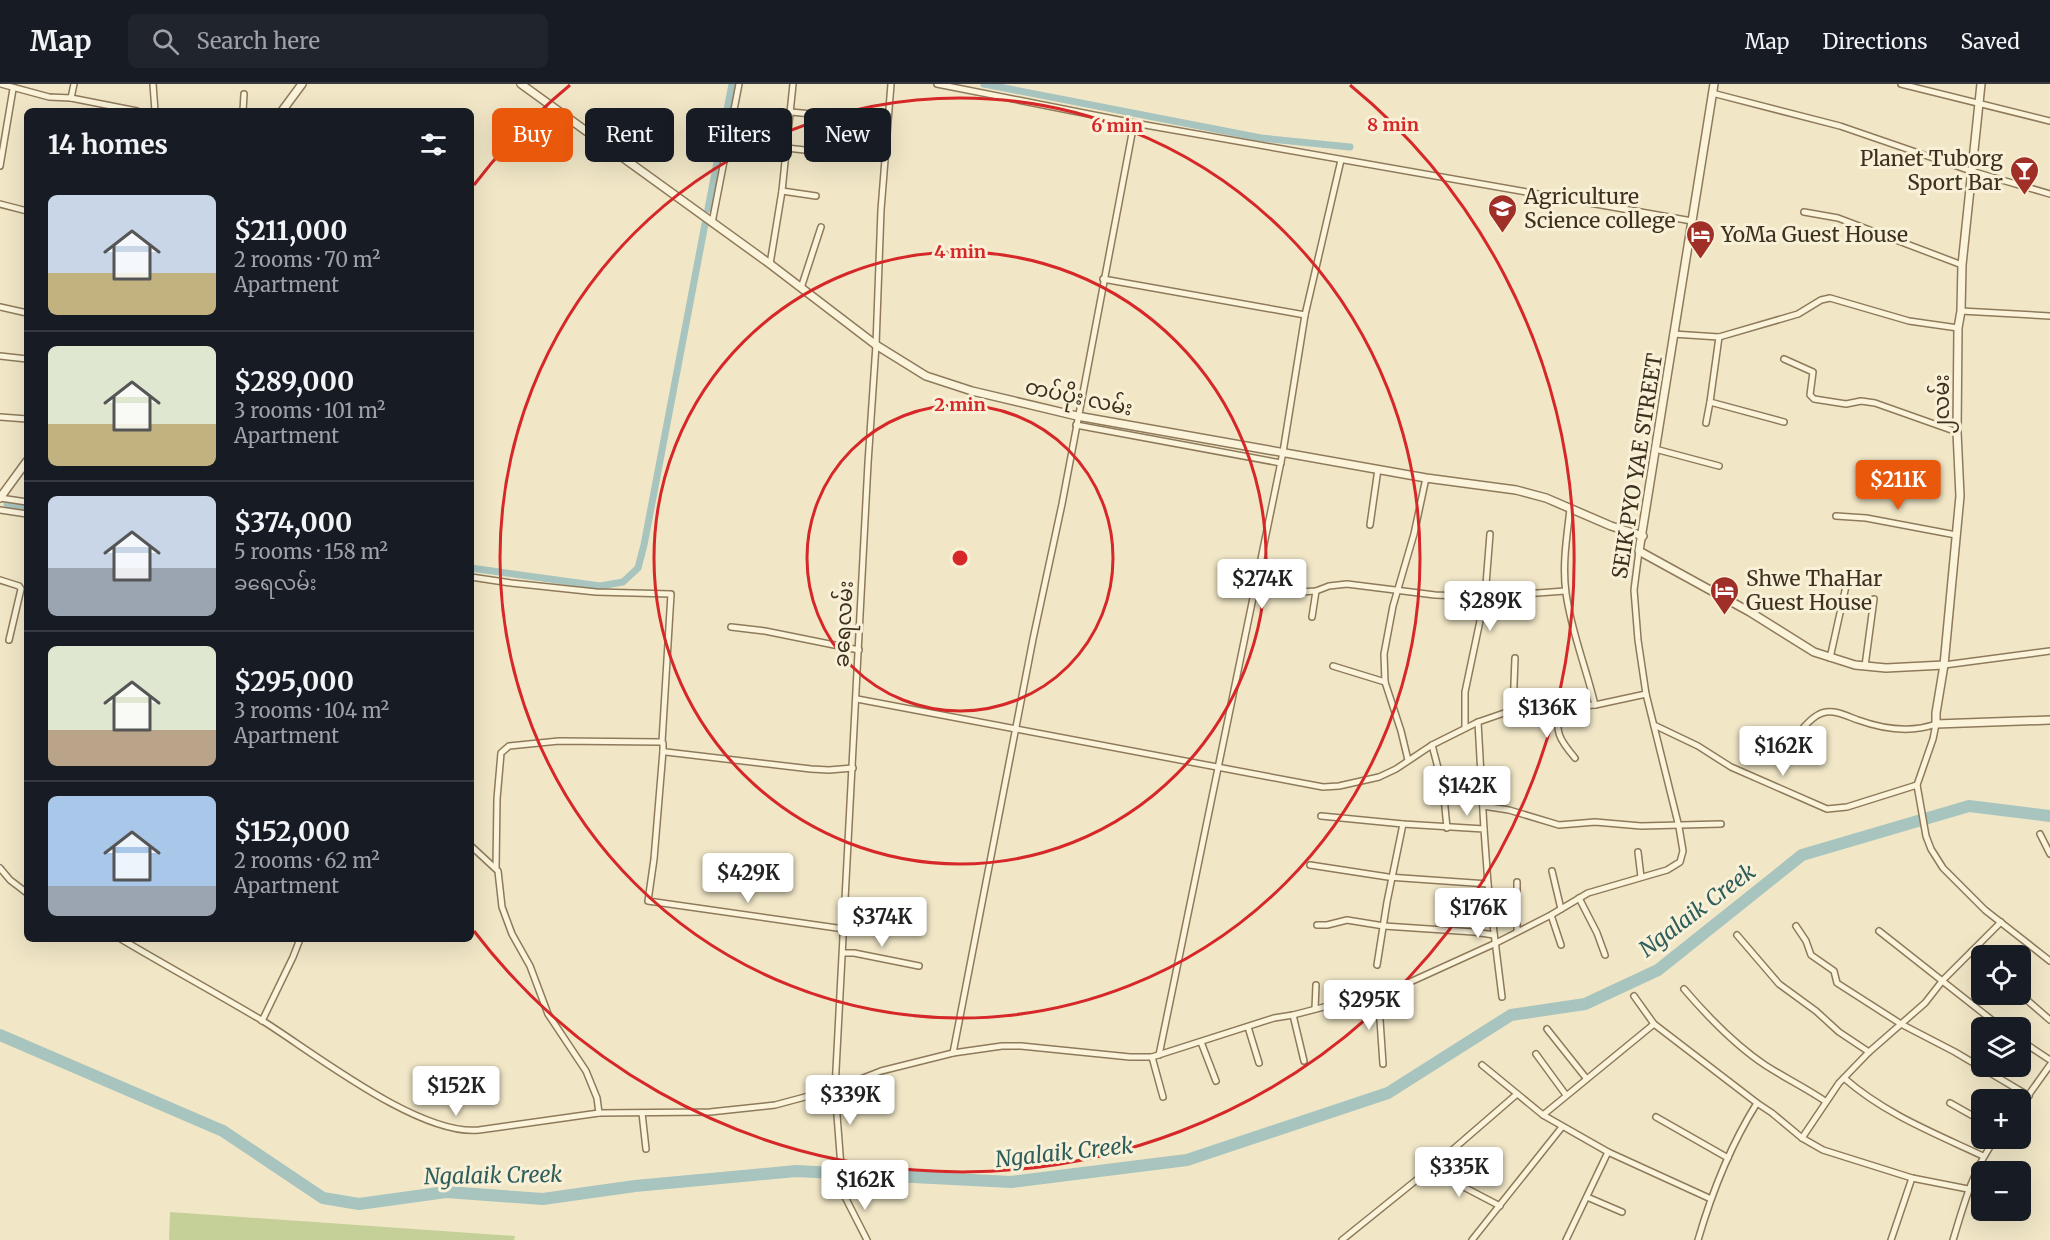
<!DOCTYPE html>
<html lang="en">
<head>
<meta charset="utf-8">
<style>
  :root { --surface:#171b24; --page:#20242c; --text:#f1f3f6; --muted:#9ea1a6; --line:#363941; --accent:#ea580c }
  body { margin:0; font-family:Merriweather,"Noto Sans Myanmar",serif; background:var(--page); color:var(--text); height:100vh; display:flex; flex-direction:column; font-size:22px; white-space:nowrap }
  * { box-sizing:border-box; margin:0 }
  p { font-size:20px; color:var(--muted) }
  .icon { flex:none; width:33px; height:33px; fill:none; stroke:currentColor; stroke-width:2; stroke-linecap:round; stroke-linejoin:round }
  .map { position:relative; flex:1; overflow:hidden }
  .side { position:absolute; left:24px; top:24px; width:450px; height:834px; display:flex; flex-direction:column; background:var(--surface); border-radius:9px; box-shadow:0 6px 24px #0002 }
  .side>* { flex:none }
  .banner { position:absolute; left:492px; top:24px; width:570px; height:54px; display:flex; gap:12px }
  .controls { position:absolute; left:1971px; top:861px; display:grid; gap:12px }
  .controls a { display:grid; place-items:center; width:60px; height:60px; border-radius:9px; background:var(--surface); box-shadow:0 6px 24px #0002; font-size:30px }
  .price { position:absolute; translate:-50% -51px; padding:0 14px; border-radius:6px; background:#fff; color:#222; font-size:20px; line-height:39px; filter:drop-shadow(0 2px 3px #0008) }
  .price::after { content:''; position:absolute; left:50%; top:36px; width:18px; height:14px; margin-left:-9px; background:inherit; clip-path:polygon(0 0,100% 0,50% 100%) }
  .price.active { background:var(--accent); color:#fff }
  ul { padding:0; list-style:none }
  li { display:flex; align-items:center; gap:18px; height:150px; padding:0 24px }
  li+li { border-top:2px solid var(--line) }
  li span { display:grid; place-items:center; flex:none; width:168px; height:120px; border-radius:9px; color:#555 }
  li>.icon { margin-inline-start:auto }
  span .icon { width:72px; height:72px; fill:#fffc; stroke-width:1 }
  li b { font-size:26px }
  h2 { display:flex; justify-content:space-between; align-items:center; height:72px; padding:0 24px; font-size:26px }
  .tag { padding:0 21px; border-radius:9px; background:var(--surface); box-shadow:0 6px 24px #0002; font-size:21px; line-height:54px }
  .tag.active { background:var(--accent); color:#fff }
  header { display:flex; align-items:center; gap:36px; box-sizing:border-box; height:84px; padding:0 30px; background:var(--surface); border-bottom:2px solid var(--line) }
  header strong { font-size:28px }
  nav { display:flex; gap:33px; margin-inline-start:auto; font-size:21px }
  .search { width:420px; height:54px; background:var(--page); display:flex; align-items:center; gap:15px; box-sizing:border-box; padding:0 21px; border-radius:9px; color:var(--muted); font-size:22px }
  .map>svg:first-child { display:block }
</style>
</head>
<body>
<header>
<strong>Map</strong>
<div class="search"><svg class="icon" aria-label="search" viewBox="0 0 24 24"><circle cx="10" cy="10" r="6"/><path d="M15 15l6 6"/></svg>Search here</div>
<nav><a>Map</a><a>Directions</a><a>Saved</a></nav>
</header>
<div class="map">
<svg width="2050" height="1156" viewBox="0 0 2050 1156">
  <rect width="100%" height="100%" fill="#f1e7c7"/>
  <polygon fill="#c5d099" points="170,1128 515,1152 514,1156 169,1156"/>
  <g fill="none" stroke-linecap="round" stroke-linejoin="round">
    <g stroke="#a8c4be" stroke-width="7">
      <polyline points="984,0 1261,54 1350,63"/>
      <polyline points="708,125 732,0"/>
      <polyline points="7,420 27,423"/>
      <polyline points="471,484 600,502 623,498 638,484 644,461 705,140"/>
    </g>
    <polyline stroke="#a8c4be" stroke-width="12" points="0,951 223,1047 323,1114 359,1120 446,1108 543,1115 635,1102 796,1087 1011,1098 1187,1076 1388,1009 1511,931 1585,920 1658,886 1802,771 1969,722 2050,732"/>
    <defs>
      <g id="minor">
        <polyline points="1,0 49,13 71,14 137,27"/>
        <polyline points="153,0 155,27"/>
        <polyline points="937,0 1134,39 1692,137"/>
        <polyline points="1901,0 2050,37"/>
        <polyline points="1712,9 1840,42 1971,87 2050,110"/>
        <polyline points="71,14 74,0"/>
        <polyline points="243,27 244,10"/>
        <polyline points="791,28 822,31"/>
        <polyline points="787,64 822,68"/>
        <polyline points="0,82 13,5"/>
        <polyline points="782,107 816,112"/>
        <polyline points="0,120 27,127"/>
        <polyline points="1804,128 1838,134 1962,181"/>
        <polyline points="712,139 739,0"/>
        <polyline points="770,180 782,107 793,0"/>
        <polyline points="1103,195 1305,231"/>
        <polyline points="801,204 821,143"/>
        <polyline points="0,223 27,229"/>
        <polyline points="1961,227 2050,232"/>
        <polyline points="1673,250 1719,253 1798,230 1821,216 1830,214 1909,237 1958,244"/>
        <polyline points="1719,253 1710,318 1784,338"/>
        <polyline points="0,272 27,275"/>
        <polyline points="1784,275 1813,288 1810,311 1814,315 1846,320 1861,317 1875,319 1957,348"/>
        <polyline points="0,333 27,335"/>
        <polyline points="1706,339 1710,318"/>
        <polyline points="1076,341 1281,379"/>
        <polyline points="1655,365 1719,382"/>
        <polyline points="0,414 27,418"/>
        <path d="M1570,425C1567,452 1562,481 1566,509C1571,547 1586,583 1595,621"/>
        <polyline points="0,426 27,430"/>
        <polyline points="1836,432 1866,434 1956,451"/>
        <polyline points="1370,441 1378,385"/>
        <polyline points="471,493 511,499 596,508 671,510 662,658"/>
        <polyline points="0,496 19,502 21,505 9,556"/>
        <polyline points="1256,496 1299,508 1316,507 1329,502 1347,500 1435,511 1485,513 1490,450"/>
        <polyline points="1312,533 1316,507"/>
        <polyline points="731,543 765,547 859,566"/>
        <polyline points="1830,574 1848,493"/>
        <polyline points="1944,581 2050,567"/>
        <polyline points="1333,582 1385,598"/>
        <polyline points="1865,582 1874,515"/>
        <polyline points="857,615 1323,703 1339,702 1379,693 1396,685 1432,661 1478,638 1513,626 1595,621 1646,610"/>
        <path d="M1558,623C1556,649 1558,654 1575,674"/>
        <polyline points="1513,626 1515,574"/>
        <polyline points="1478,638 1484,745"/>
        <polyline points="1654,641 1698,662 1731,683 1827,725 1847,723 1917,701"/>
        <polyline points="1465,644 1465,608 1485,513 1565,507"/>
        <polyline points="1432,661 1443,703 1447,744"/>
        <path d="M1790,662C1797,651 1812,630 1826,628C1836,626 1849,633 1858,636C1883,645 1911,649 1936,640L1933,655L1917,701L1926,752L1931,765L1943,784L1985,826L2050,877"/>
        <polyline points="663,667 654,775 648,817 844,845"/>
        <polyline points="1408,676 1401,647 1385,598 1384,570 1393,522 1414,450 1426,394"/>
        <polyline points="1483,722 1509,726 1559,741 1595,738 1641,742 1721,740"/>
        <polyline points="1321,732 1403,740 1484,745 1488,800 1502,913"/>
        <polyline points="2040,750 2050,770"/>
        <polyline points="471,762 498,787 502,823 512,850 530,882 548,930 586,987 597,1014 599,1029"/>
        <polyline points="1638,768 1641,793"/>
        <polyline points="1310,781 1388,793 1488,800"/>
        <polyline points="0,784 10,796 27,809"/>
        <polyline points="496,784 497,715 501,669 509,662 559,657 660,658 663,659 663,667 666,668 811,685 829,686 853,684"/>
        <polyline points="1552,787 1561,825"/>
        <polyline points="1517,798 1517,847"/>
        <polyline points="1579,814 1597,849 1605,871"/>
        <polyline points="1551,831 1561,861"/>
        <polyline points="1317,841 1327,841 1347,836 1384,842 1474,848 1494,851"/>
        <polyline points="1796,842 1806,857 1811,871 1834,887 1837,899 1901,940 1955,968 2029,1012"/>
        <polyline points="1879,847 2002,944"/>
        <polyline points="1737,851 1779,900 1816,927 1839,948 1869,968"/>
        <path d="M121,855C168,883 216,909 263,937C314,969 419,1052 479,1046L599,1029L710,1028L775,1021L835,1005L881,987L953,969L1002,962H1021L1130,973H1152L1274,934L1293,931L1397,904L1496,859L1551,831L1588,809L1667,786L1680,778L1683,767L1679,743L1646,610L1638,556L1634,506L1639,467"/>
        <polyline points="1972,867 1982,875"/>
        <polyline points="843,869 854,869 919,882"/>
        <polyline points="1377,881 1387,818 1403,740"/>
        <path d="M1684,905C1708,933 1735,961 1765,981C1785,994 1806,1004 1825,1017"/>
        <polyline points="1372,910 1380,936 1383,980"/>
        <polyline points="2020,910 2050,936"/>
        <polyline points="1634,912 1654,940 1757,1019 1772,1029 1802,1054 1823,1066 1912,1094 1968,1105"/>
        <polyline points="1315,925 1316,901"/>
        <polyline points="1293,931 1304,977"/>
        <polyline points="262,937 293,873 300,855"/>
        <polyline points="1248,943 1259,979"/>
        <polyline points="1547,945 1586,994"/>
        <polyline points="2020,956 2050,976"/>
        <polyline points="1201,958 1216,997"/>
        <polyline points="953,969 1033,555 1062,420 1134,39"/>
        <polyline points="1536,970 1566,1011"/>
        <polyline points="1159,971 1283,368 1305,231 1341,76"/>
        <polyline points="1152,973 1163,1013"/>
        <polyline points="1482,981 1543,1031 1608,1068 1711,1115"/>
        <path d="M1844,994C1885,1030 1934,1049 1983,1072"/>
        <polyline points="1950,1019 1982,1037"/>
        <polyline points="2020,1023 2050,981"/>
        <polyline points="642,1029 646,1065"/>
        <polyline points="1543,1031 1654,940"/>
        <polyline points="1656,1033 1728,1074"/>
        <polyline points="1802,1054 1839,999 1869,968 1925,919 1943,896 2001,838"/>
        <polyline points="1435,1081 1458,1100 1500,1122"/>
        <polyline points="1587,1113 1622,1128"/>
        <polyline points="867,1156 843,1109 835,1005 868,379 876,261 881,126 891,0"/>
        <polyline points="1342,1156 1435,1081 1517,1010"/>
        <polyline points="1472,1156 1562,1043"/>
        <polyline points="1566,1156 1608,1068"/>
        <path d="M1698,1156C1712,1108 1730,1062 1757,1019"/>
        <polyline points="1891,1156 1912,1094"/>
        <path d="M1953,1156C1964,1120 1973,1085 1996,1054"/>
      </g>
      <g id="tertiary">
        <polyline points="521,0 770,180 876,261 926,292 972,307 1077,332 1426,394 1516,406 1546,414 1611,442 1643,452"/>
        <polyline points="1714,0 1639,467 1750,528 1814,568 1855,581 1886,584 1944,581"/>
        <polyline points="1981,0 1962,181 1961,227 1958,244 1957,348 1960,412 1944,581 1936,629 1936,640 2050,636"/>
        <polyline points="282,27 302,0"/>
        <polyline points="0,414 27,377"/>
      </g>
    </defs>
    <use href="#minor" stroke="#8e7a5b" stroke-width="8"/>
    <use href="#tertiary" stroke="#8e7a5b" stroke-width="10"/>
    <use href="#minor" stroke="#fbf4db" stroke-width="5"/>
    <use href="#tertiary" stroke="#fbf4db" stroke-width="7"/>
  </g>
  <g fill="none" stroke="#d62828" stroke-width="3">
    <circle cx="960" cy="474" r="153"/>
    <circle cx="960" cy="474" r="306"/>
    <circle cx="960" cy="474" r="460"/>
    <path d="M474 101A613 613 0 0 1 570 1M1350 1A613 613 0 1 1 474 847"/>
  </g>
  <defs>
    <symbol id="bar-pin" viewBox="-11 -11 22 30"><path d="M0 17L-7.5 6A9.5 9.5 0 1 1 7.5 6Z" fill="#a03027" stroke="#f8f1d7"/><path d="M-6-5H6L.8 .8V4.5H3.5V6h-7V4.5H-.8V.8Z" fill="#fff"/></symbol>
    <symbol id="university-pin" viewBox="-11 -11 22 30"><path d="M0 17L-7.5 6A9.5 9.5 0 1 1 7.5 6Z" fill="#a03027" stroke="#f8f1d7"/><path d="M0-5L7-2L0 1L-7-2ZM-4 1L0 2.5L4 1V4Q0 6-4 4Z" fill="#fff"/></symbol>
    <symbol id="hotel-pin" viewBox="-11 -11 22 30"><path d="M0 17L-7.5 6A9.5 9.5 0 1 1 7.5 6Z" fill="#a03027" stroke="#f8f1d7"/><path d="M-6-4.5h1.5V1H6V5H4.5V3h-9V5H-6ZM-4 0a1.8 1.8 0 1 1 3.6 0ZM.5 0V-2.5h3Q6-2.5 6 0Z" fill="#fff"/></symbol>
  </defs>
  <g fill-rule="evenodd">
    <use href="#bar-pin" x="2008" y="70" width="33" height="45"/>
    <use href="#university-pin" x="1486" y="108" width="33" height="45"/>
    <use href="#hotel-pin" x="1684" y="134" width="33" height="45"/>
    <use href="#hotel-pin" x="1708" y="490" width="33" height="45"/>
  </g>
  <g text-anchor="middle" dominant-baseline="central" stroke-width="6" stroke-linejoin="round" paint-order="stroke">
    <g font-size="21" fill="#3d301f" stroke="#f8f1d7" text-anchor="start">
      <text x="2003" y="74" text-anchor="end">Planet Tuborg<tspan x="2003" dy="24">Sport Bar</tspan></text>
      <text x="1524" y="112">Agriculture<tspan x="1524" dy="24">Science college</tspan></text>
      <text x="1721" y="150">YoMa Guest House</text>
      <text x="1746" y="494">Shwe ThaHar<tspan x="1746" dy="24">Guest House</tspan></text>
    </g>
    <g font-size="21" fill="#3d301f" stroke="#f8f1d7">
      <text transform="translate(1079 313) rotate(12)">တပ်ပိုး လမ်း</text>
      <text transform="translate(1941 320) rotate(-90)">၂လမ်း</text>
      <text transform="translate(1637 382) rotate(-81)">SEIK PYO YAE STREET</text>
      <text transform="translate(843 540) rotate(-87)">ခရေလမ်း</text>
    </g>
    <g font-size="22" font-style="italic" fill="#2e5d5d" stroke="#f8f1d7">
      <text transform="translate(1697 826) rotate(-37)">Ngalaik Creek</text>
      <text transform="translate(1064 1068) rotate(-6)">Ngalaik Creek</text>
      <text transform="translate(493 1091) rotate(-1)">Ngalaik Creek</text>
    </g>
  </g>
  <circle cx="960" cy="474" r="9" fill="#d62828" stroke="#f8f1d7" stroke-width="3"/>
  <g font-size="18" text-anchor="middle" font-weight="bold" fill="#d62828" stroke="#f8f1d7" stroke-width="6" stroke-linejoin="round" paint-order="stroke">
    <text x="1393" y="47">8 min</text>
    <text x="1117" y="48">6 min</text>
    <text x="960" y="174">4 min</text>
    <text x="960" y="327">2 min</text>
  </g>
</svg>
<div class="controls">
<a><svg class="icon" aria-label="locate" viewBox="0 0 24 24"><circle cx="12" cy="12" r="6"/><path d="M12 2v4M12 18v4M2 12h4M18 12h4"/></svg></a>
<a><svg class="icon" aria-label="layers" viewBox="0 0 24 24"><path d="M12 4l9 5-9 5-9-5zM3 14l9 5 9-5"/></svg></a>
<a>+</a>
<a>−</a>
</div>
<b class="price active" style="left:1898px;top:427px">$211K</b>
<b class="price" style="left:1262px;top:526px">$274K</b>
<b class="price" style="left:1490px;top:548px">$289K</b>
<b class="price" style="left:1547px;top:655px">$136K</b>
<b class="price" style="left:1783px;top:693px">$162K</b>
<b class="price" style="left:1467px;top:733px">$142K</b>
<b class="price" style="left:748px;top:820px">$429K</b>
<b class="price" style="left:1478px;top:855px">$176K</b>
<b class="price" style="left:882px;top:864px">$374K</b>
<b class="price" style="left:1369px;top:947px">$295K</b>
<b class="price" style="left:456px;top:1033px">$152K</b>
<b class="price" style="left:850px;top:1042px">$339K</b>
<b class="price" style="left:1459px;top:1114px">$335K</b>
<b class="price" style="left:865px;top:1127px">$162K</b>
<div class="banner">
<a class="tag active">Buy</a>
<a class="tag">Rent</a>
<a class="tag">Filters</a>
<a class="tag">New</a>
</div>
<section class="side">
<h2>14 homes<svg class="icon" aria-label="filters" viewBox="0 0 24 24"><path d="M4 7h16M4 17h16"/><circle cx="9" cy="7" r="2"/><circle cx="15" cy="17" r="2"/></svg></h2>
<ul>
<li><span style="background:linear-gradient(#c9d6e8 65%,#c2b280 0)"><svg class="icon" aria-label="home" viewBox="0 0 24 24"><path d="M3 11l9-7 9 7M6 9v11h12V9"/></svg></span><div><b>$211,000</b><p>2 rooms · 70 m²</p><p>Apartment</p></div></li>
<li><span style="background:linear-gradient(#dfe7d0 65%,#c2b280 0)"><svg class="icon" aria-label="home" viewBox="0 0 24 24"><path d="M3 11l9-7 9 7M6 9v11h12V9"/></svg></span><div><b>$289,000</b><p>3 rooms · 101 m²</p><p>Apartment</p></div></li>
<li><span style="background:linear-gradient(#c9d6e8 60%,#9aa5b1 0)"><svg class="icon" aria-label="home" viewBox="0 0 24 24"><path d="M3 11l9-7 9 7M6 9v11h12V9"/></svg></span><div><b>$374,000</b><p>5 rooms · 158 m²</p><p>ခရေလမ်း</p></div></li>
<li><span style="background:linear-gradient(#dfe7d0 70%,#b9a48a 0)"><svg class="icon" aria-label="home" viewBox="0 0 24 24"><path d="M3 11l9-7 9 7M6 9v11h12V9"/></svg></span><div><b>$295,000</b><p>3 rooms · 104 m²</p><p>Apartment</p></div></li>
<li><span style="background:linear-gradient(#a9c7e8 75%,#9aa5b1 0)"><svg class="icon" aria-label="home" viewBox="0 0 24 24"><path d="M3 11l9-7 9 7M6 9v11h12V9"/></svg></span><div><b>$152,000</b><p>2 rooms · 62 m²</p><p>Apartment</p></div></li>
</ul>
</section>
</div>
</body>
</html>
